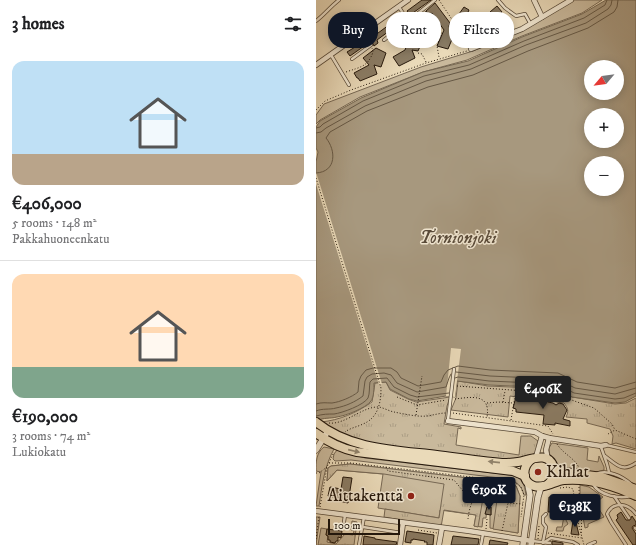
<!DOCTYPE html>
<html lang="en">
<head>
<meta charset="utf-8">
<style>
  :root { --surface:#fff; --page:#f6f6f6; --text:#202124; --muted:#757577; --line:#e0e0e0; --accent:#111827 }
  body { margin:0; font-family:"IM FELL DW Pica",serif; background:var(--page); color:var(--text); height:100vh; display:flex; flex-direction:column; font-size:15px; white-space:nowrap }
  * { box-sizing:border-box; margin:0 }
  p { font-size:13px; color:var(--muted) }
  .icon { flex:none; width:22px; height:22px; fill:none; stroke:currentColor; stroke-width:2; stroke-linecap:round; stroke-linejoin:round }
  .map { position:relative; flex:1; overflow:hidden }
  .side { display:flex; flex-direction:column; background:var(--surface); width:316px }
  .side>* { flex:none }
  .top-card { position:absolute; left:12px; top:12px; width:248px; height:36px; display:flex; gap:8px }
  .needle { width:26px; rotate:241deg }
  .tools { position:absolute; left:268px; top:60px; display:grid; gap:8px }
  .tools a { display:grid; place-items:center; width:40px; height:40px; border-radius:50%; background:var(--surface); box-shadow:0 2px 10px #0003; font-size:20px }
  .scale { position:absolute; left:12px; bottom:10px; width:72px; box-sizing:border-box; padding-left:4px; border:2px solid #25180c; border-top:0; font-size:11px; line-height:14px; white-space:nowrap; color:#25180c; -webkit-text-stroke:3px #f1e7d2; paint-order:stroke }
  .price { position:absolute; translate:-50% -34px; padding:0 9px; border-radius:4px; background:var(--accent); color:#fff; font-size:13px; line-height:26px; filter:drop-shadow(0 1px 2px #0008) }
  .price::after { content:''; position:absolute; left:50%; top:24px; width:12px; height:9px; margin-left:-6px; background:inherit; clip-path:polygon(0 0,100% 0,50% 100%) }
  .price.current { background:#222; color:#fff }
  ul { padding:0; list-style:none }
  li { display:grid; align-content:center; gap:8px; height:212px; padding:0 12px }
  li+li { border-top:1px solid var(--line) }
  li span { display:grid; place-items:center; height:124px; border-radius:12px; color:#555 }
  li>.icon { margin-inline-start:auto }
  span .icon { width:72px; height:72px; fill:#fffc; stroke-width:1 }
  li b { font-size:17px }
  h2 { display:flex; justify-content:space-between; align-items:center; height:48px; padding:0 12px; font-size:17px }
  .pill { padding:0 14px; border-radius:16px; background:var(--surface); box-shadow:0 2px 10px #0003; font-size:14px; line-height:36px }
  .pill.current { background:var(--accent); color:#fff }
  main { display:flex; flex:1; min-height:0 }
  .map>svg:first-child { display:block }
</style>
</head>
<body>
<main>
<section class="side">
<h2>3 homes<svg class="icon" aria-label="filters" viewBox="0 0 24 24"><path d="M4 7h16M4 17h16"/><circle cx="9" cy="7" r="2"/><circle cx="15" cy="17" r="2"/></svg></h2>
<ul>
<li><span style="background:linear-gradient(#bfe0f5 75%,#b9a48a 0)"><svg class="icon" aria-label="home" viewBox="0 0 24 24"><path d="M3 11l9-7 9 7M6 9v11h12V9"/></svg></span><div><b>€406,000</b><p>5 rooms · 148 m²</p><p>Pakkahuoneenkatu</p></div></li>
<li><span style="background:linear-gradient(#ffd9b3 75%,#7fa58c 0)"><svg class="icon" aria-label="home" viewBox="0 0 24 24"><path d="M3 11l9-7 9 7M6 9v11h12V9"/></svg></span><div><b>€190,000</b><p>3 rooms · 74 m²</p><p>Lukiokatu</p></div></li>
</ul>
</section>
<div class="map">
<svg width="320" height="545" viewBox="0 0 320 545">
  <defs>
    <pattern id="park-tufts" width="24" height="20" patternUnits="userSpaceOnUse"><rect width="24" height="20" fill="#c9b99c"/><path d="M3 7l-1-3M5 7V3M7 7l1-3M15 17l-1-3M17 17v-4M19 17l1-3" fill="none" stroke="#ac9e85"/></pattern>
  </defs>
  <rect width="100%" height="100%" fill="#eadab9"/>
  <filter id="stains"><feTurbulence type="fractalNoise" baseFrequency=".005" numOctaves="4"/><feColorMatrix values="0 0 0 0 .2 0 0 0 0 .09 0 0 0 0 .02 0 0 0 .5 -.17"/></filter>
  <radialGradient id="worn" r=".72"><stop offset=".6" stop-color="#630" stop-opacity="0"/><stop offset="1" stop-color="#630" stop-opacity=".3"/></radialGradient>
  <g fill="#c9b99c" stroke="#776854">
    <polygon points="258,0 286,0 266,13 206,36 151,60 107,72 44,97 4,120 0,124 0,115 8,104 105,67 157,51 206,30"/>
    <polygon points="236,443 272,448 271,460 282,462 283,456 288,467 288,470 276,473 242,468 234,458 233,448"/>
    <path d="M8,447L18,449C8,467 6,486 3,506H0L5,472L0,471C0,462 0,453 8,447Z"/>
    <path d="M21,450L49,458L194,475C207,478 208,483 210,495H208C205,485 201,482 192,479L35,460L19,461L17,459L18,454Z"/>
    <polygon points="34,464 194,483 200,486 204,496 202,533 174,528 174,515 175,515 175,507 171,507 170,518 167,518 166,527 158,526 160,515 124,510 123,518 62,508 67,474 21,470 11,481 12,468 15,466"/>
    <polygon points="264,485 273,487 287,497 279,503 288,517 272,524 272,527 269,528 264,501"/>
    <polygon points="248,516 252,524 248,527 247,531 240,531 241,527 246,527"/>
  </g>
  <g fill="url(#park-tufts)" stroke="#776854">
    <path d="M142,381L172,386L241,389L256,397L299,404L310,403L320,398V449L300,443L296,444L297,436L294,429L271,423V419L250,417C253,411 252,408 248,403L241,402L235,399V394L231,393L230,401L194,396L192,417L135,410L140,398Z"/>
    <path d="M70,382L74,390L92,399L100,402L134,397L131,406L128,424L145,427V429L142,428L140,445L203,455L205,436H215L222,441L220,451L217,455L195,460L91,449L52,442L28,436L5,422C24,420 40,413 56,402L59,383Z"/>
    <polygon points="34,464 194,483 200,486 204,496 202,533 177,529 181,500 167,498 162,527 158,526 160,515 128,510 125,527 68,517 69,509 123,518 128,484 68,474 21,470 11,481 12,468 15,466"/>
    <polygon points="0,517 4,517 0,545"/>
    <polygon points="36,521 41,522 38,545 2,545 5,528 11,529 10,535 12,536 11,542 20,544 29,534 37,535 38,531 35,530"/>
  </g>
  <path fill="#a7987e" stroke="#736550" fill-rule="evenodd" d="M290,0H320V396L309,402L299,403L256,397L241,388L173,385L141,381L139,397L130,396L101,401L93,399L74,389L70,382L58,383C58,388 58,397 55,401C50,408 29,416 21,417C13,419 9,417 0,421V162L2,152L0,148V127L4,121L45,98L107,72L152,61L206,37L266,14ZM275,67H301V93H275ZM275,115H301V141H275ZM275,163H301V189H275Z"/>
  <g fill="#eadab9">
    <polygon points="0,172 66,384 63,385 0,184"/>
    <polygon points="135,348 145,349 139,397 130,396"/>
  </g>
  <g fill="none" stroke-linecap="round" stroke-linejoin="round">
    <g stroke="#665845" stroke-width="1">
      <polyline points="0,128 4,127 7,124 47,101 108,76 153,65 208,41 268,18 289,5 291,0"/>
      <polyline points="0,133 5,132 10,128 49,106 110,81 155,69 210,45 270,23 292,9 295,5 296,0"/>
      <path d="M0,173C21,172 20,150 10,138L14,132L51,111L112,87L157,75L212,51L272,28L298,12L301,7L302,0"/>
      <polyline points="140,372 174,376 241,379 259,388 299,394 320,388"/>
      <polyline points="139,378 142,377 173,381 241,384 258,393 299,399 308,398 320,393"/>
      <path d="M0,404C6,402 10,403 16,403C24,402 36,397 42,392L43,381L45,376L50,370L57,368H75L81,372L85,378L102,386L125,382L128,375L132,370L142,366L174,370L242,373L261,382L299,388L320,382"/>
      <path d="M0,411C7,408 13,410 20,408C30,406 39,402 47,396L49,381L51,377L56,374L68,373L75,375L81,383L101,392L130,387L133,378L135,374"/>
      <path d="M0,416C7,414 12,414 18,414C26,413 48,405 52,398C54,393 53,387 54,382L57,379L71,378L78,387L94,395L101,397L133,393"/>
    </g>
  </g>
  <g fill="#8b7d66" stroke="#25180c">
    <polygon points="106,0 115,0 94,15 91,11"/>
    <polygon points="119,3 134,23 133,26 134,30 139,32 132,49 121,46 128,30 116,13 113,15 110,11"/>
    <polygon points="181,6 186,12 179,18 174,12"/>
    <polygon points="148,7 153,10 152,12 154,13 151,17 149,16 148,18 143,14"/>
    <polygon points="85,16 88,20 61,40 62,43 58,46 54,38 58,36"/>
    <polygon points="167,18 172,24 167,29 168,30 165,33 164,32 157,37 152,30 159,24 158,23 161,20 162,21"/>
    <polygon points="100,28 110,33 102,51 96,50 99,58 83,66 77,57 89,50 95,34 97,36"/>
    <polygon points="92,29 94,33 87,39 84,35"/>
    <polygon points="49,41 51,44 34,56 31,52"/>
    <polygon points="60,48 70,53 65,67 58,65 61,74 44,81 42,78 41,78 38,73 53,65 47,58"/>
    <polygon points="200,397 232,401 232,402 237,403 240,405 243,403 247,404 251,410 247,419 254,421 254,426 239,423 239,425 227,424 228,415 200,412 200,409 197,408"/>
    <polygon points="27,477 36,478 32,503 23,501 23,498 12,496 14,487 25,489"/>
    <polygon points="256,496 258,511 232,512 233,497"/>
    <polygon points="171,507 175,507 175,515 169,514"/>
    <polygon points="305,512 310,520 314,520 316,516 320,522 320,525 317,526 316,528 320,534 320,545 317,545 300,520 302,518 301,515"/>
    <polygon points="258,514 263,535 255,534"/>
    <polygon points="11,529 26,531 25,538 22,537 22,541 20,541 19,543 14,542 14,540 12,540 12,536 10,535"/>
    <polygon points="91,531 118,535 117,545 111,545 111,542 108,542 109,541 97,539 97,540 95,540 95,543 89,542"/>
    <polygon points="48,536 59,538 59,539 81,542 80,545 47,545"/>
    <polygon points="137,536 163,539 162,545 135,545"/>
    <polygon points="174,540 192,543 191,545 173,545"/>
    <polygon points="236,541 247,543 247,545 236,545"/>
  </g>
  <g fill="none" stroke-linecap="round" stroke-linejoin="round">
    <defs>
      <g id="service">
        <polyline points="182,0 189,8 200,16 209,14 214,23"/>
        <polyline points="83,7 92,21"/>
        <path d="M0,21C8,15 14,7 23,0"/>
        <polyline points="68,40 119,0"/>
        <polyline points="15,55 33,85"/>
        <polyline points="36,59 55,45 47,32"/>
        <polyline points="132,420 138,369"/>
        <polyline points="290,445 320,452"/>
        <polyline points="285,447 291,464 293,472"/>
        <path d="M289,456C300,464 306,473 320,463"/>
        <path d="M280,474C291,469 306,476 315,484"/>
        <path d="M277,484C284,496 303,499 315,496"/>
        <polyline points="298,496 313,518"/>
        <polyline points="28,522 29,515"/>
        <polyline points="47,527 86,533"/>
        <polyline points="319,528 320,529"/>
        <polyline points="216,541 234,543"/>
        <polyline points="227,542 230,527 227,523 227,517 230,514"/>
        <polyline points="227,543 235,538 257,542 262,545"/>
        <polyline points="43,545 48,517"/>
        <polyline points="165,545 167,534"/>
        <polyline points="272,545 279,542"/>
        <path d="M310,545L295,522L291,514C297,501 312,503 320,514"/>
      </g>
      <g id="minor">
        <polyline points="218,0 226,17"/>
        <polyline points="155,49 206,29 255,0"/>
        <polyline points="0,65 92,0"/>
        <polyline points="132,421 219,432 226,436 233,438 285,446 290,445"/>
        <polyline points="220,457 226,436"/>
        <polyline points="232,460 230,450 233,438"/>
        <polyline points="0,511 153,531 216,541"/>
        <polyline points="84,545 87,523"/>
        <polyline points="123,545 126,528"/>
      </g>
      <g id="tertiary">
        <polyline points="0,450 12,431"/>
        <polyline points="207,545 214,495 211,481"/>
        <polyline points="215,545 222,497 225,487"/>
      </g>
      <g id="trunk">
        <path d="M0,422C32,448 74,450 113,454C137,457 161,461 186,463C191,463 196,463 202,462C214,460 233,450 238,468C240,475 236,481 231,485"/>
        <path d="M0,433C12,442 26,449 41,452L197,471L209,476"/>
        <path d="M216,459C206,466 205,482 218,486C228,489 239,481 248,480C272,478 299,486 320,496"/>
        <polyline points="238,468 248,472 286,477 320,489"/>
      </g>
    </defs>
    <use href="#service" stroke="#564837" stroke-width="4"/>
    <use href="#minor" stroke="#564837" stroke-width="6"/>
    <use href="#tertiary" stroke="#564837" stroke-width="7"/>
    <use href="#trunk" stroke="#25180c" stroke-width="10"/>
    <g stroke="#25180c" stroke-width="1" stroke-dasharray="1 2" stroke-linecap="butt">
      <polyline points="123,0 153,45"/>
      <polyline points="109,11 125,32 125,34 121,46 123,57"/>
      <path d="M91,44C94,37 97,33 92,26"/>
      <polyline points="102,53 106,54 110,62"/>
      <path d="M30,72C44,67 52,67 57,52L56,48"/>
      <polyline points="0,110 9,101 35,90 110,63 151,51"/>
      <path d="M0,178L65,388C65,403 62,418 47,424C41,427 34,428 29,432"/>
      <polyline points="141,386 236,393 278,408 296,424 299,430"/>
      <polyline points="81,397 101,405 130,400"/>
      <path d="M139,399C155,397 175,393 171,417"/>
      <polyline points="187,402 189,391"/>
      <polyline points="171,403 182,402 197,403"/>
      <polyline points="137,413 232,426 237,434"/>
      <polyline points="100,415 106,376"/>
      <polyline points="195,420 200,391"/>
      <path d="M13,423C29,425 47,406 63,407C68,408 73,411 78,412C88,414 101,417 111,416C118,415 124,413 130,413"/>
      <polyline points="292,434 299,430 320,439"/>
      <path d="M241,444C247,454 259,458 263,468"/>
      <polyline points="13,463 35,463 198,482 205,487 208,495 205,517"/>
      <polyline points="70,467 72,471 138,480 156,502"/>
      <polyline points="0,473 3,473 11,467"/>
      <path d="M263,487C263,503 267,519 265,535"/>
      <polyline points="244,488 252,487 257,489 262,522 268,545"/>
      <polyline points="4,507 11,467 18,452"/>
      <path d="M152,519C153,509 157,491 171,490C176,489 182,490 187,491L192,503L207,504"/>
      <polyline points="170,529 171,519"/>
      <polyline points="102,530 121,533"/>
      <polyline points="186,531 192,503"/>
      <polyline points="232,533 266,538"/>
      <polyline points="0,539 3,516"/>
      <polyline points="222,539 223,526"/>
    </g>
    <use href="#service" stroke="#f1e7d2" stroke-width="2.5"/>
    <use href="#minor" stroke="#f1e7d2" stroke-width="4.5"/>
    <use href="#tertiary" stroke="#f1e7d2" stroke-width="5.5"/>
    <use href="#trunk" stroke="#eadab9" stroke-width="8"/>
  </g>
  <defs><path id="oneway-solid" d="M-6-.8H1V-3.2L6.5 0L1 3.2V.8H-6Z"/></defs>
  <g fill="#91836b">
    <use href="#oneway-solid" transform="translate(38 451) rotate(13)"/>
    <use href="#oneway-solid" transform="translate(178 462) rotate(-174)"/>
  </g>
  <g fill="#8f2418" stroke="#f1e7d2" stroke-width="1.5">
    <circle cx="222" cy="472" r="4"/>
    <circle cx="95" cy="496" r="4"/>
  </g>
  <g text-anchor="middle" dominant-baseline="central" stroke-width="3" stroke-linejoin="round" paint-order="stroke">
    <g font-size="17" fill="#25180c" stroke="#f1e7d2" text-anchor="start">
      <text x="230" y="472">Kihlat</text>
      <text x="87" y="496" text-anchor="end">Aittakenttä</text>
    </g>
    <g font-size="18" font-style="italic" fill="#594b3a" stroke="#f1e7d2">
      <text x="142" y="238">Tornionjoki</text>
    </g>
  </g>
  <rect width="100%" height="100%" filter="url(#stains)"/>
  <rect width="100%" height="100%" fill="url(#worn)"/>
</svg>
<div class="tools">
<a><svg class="needle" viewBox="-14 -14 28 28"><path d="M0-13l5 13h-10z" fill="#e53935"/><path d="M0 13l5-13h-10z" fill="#757577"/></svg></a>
<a>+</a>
<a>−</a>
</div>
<div class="scale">100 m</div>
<b class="price current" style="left:227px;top:410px">€406K</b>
<b class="price" style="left:173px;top:511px">€190K</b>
<b class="price" style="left:259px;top:528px">€138K</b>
<div class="top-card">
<a class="pill current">Buy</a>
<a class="pill">Rent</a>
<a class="pill">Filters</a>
</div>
</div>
</main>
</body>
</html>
